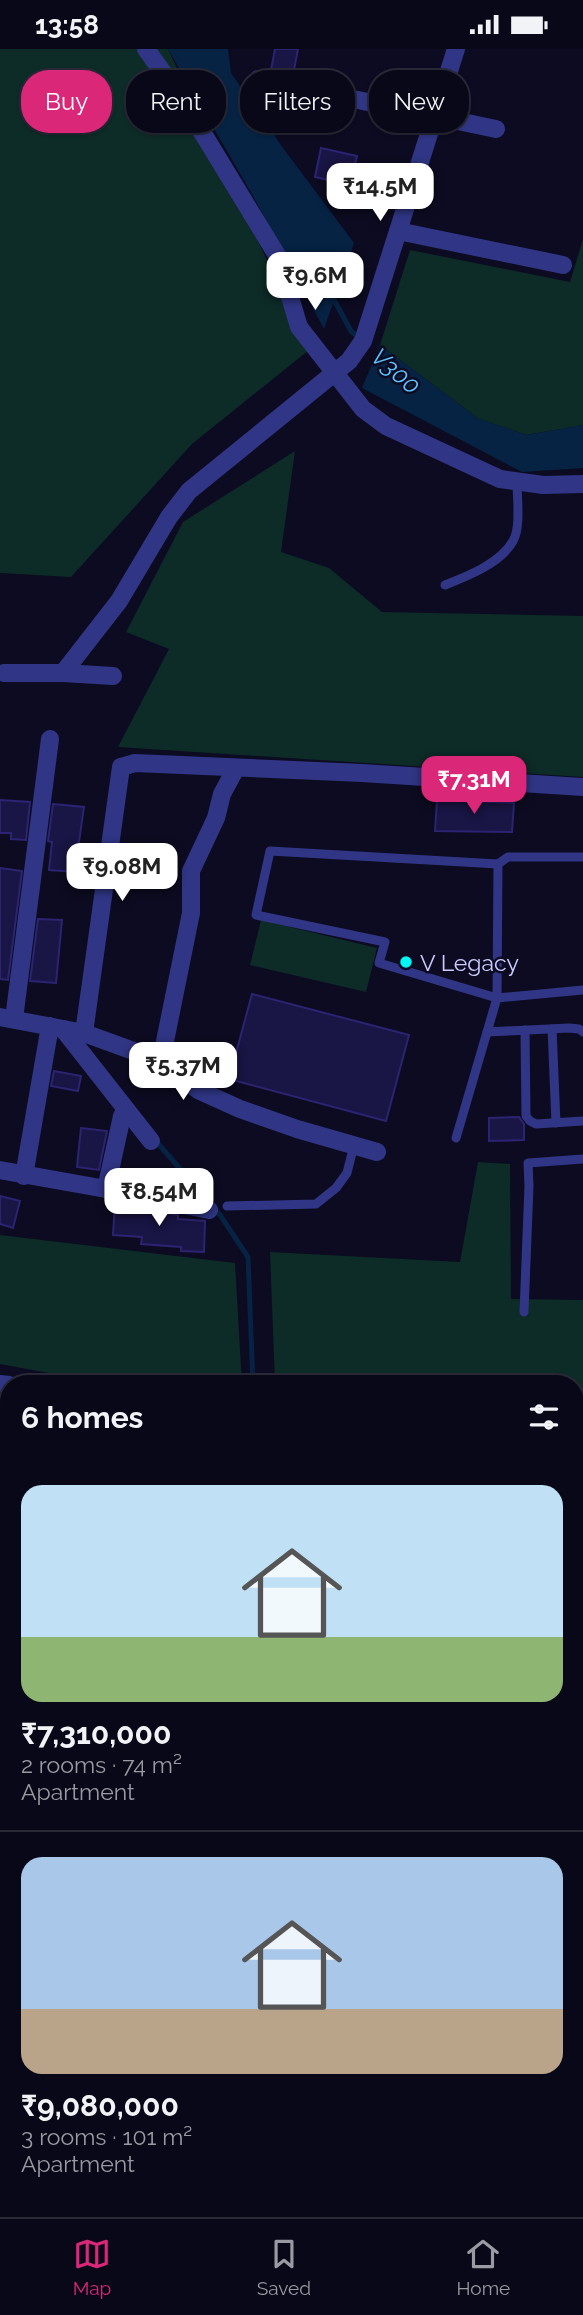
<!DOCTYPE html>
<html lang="en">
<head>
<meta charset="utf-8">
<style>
  :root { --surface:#090819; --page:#171626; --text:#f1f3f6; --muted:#999aa2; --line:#292938; --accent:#db2777 }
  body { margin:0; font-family:Raleway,sans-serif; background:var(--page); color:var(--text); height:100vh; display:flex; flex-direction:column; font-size:26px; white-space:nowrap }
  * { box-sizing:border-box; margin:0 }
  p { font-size:23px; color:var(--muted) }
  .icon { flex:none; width:38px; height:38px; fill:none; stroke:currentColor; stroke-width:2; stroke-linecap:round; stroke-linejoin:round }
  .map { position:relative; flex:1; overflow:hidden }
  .drawer { position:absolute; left:0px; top:1326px; width:584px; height:842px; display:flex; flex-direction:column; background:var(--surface); border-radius:28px 28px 0 0; box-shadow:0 2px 5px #0004,0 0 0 2px var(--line) }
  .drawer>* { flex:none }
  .guide { position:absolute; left:21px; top:21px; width:542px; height:63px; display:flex; gap:14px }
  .price { position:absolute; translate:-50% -60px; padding:0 16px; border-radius:14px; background:#fff; color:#222; font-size:23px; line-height:46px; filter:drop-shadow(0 2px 4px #0008) }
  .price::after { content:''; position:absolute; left:50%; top:42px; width:21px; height:16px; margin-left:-10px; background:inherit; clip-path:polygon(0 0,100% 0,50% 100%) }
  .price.selected { background:var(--accent); color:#fff }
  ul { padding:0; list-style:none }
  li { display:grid; align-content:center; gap:14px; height:371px; padding:0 21px }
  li+li { border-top:2px solid var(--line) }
  li span { display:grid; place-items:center; height:217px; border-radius:21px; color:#555 }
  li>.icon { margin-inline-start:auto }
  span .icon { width:126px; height:126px; fill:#fffc; stroke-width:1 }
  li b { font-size:30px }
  h2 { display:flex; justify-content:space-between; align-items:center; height:84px; padding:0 21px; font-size:30px }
  .tag { padding:0 24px; border-radius:28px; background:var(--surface); box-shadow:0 2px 5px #0004,0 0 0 2px var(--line); font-size:24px; line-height:63px }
  .tag.selected { background:var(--accent); color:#fff }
  .status { display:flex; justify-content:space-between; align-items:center; height:49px; padding:0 35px; background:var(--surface); direction:ltr }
  .status svg { height:19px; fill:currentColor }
  .tabs { display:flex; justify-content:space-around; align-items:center; height:98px; border-top:2px solid var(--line); background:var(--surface); font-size:19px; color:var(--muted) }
  .tabs a { display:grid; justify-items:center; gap:4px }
  .tabs .selected { color:var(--accent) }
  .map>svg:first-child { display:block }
</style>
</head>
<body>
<div class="status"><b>13:58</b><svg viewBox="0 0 49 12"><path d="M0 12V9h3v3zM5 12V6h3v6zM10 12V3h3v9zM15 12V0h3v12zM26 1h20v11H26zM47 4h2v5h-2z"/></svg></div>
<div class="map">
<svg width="583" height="2168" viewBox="0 0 583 2168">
  <rect width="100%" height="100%" fill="#0c0b21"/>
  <g fill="#0d2b27">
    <polygon points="0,0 168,0 309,301 192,395 71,528 0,524"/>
    <polygon points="583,190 583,376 527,386 479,370 380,296 410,201 570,233"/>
    <polygon points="295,402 281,503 329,519 382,563 583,567 583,728 118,698 169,600 126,583 183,473"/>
    <polygon points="261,871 377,899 366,943 250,916"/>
    <polygon points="478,1113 510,1115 511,1250 583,1251 583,1405 576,1405 576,1335 275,1335 270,1203 460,1213"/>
    <polygon points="0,1186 235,1214 242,1335 108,1335 0,1315"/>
    <polygon points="10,2160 196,2160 200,2168 3,2168"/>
  </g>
  <g fill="#062344">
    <polygon points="168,0 228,0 231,24 283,99 354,194 324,280 253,147"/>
    <polygon points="380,296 479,370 527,386 583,376 583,419 522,423 362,339"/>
  </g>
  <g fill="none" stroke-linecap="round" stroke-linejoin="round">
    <g stroke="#062344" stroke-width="5">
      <polyline points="332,247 351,282 359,289"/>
      <polyline points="155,1091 220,1166 248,1208 253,1335"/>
    </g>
  </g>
  <g fill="#191544" stroke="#2c2472" stroke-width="2">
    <polygon points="275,0 298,0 293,26 271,21"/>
    <polygon points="321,99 357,107 350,136 315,128"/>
    <polygon points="0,751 30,753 26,791 11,790 11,784 0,784"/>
    <polygon points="437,751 514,754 512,783 435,782"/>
    <polygon points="53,755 84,758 78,800 77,799 75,823 49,821 52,793 48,792"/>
    <polygon points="0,819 22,822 8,931 0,930"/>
    <polygon points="38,870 62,871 56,934 30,932"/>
    <polygon points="252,945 409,986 386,1072 229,1030"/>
    <polygon points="54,1022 81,1027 78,1042 51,1037"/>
    <polygon points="519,1068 524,1075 524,1091 489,1092 489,1069"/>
    <polygon points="81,1079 107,1082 99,1121 77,1118"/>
    <polygon points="0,1147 20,1152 13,1179 0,1175"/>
    <polygon points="115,1153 178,1166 178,1170 205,1172 204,1203 181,1202 181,1198 141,1195 142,1188 113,1186"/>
  </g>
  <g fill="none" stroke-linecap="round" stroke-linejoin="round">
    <g stroke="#303685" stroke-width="9">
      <path d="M445,536C468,527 501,514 513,492C521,479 517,448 517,433"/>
      <polyline points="583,808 508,808 498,815 497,949 583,941"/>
      <polyline points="552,980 556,1074"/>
      <polyline points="525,981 526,1067 530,1072 536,1075 583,1072"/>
      <polyline points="487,983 569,979 579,980 583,983"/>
      <polyline points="456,1089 497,949 379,914 385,893 256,866 270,802 498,815"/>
      <polyline points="227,1157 316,1155 336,1139 347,1124 354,1096"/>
      <polyline points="524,1263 529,1137 528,1114 583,1110"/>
      <polyline points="0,2030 9,2019"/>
    </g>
    <g stroke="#303685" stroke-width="18">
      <polyline points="146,0 182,50 278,208 299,278 363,360 386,377 500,430 543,436 583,435"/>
      <polyline points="258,30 496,80"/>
      <polyline points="398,182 563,216"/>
      <polyline points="4,624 63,624 119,552 169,468 189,442 349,312 363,292 456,0"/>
      <polyline points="63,624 113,627"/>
      <polyline points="0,968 84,984 161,1012 198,1041 240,1060 297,1080 377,1103"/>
      <polyline points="14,970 50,690"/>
      <polyline points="63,980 151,1092"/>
      <polyline points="84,984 121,718 135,714 362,724 583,738"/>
      <polyline points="161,1012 191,864 191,822 216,769 222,745 236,719"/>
      <polyline points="0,1121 106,1140 209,1161"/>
      <polyline points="24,1127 50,977"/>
      <polyline points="106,1140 122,1067"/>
      <polyline points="0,1335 9,1336"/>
      <polyline points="0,1354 9,1354"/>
      <polyline points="0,1450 9,1450"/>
      <polyline points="576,2059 583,2120"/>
    </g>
    <g stroke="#616eff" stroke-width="18">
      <polyline points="0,1643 9,1643"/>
      <polyline points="576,1645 583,1644"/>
    </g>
  </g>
  <circle fill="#00f5f5" stroke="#0c0b21" stroke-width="2.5" cx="406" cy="913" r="7"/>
  <g text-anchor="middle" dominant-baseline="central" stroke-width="5" stroke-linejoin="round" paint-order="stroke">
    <g font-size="23" fill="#cbcaff" stroke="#0c0b21" text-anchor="start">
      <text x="420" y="913">V Legacy</text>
    </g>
    <g font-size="24" font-style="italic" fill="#58c3ff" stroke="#0c0b21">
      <text transform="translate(396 322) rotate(41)">V300</text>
    </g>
  </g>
</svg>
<b class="price" style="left:380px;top:174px">₹14.5M</b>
<b class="price" style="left:315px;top:263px">₹9.6M</b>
<b class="price selected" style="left:474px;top:767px">₹7.31M</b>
<b class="price" style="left:122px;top:854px">₹9.08M</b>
<b class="price" style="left:183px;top:1053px">₹5.37M</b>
<b class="price" style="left:159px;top:1179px">₹8.54M</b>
<div class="guide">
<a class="tag selected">Buy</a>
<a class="tag">Rent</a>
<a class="tag">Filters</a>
<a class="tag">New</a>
</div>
<section class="drawer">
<h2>6 homes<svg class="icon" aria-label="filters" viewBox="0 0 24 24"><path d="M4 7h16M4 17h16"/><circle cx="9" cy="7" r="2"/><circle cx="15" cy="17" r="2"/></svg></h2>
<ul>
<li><span style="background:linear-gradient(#bfe0f5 70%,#8fb573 0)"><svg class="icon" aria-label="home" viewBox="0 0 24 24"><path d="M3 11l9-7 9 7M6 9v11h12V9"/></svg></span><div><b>₹7,310,000</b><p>2 rooms · 74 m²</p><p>Apartment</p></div></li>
<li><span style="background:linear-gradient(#a9c7e8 70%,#b9a48a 0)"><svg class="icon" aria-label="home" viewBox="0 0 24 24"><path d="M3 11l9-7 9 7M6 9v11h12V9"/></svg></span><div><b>₹9,080,000</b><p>3 rooms · 101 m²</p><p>Apartment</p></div></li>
</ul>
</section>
</div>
<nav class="tabs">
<a class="selected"><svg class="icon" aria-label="map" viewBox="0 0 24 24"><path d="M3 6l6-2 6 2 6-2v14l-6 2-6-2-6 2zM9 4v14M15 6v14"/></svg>Map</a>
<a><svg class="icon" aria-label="saved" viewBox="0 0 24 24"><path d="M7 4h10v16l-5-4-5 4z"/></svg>Saved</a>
<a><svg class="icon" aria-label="home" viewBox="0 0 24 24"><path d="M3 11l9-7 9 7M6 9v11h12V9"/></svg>Home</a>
</nav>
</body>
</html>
